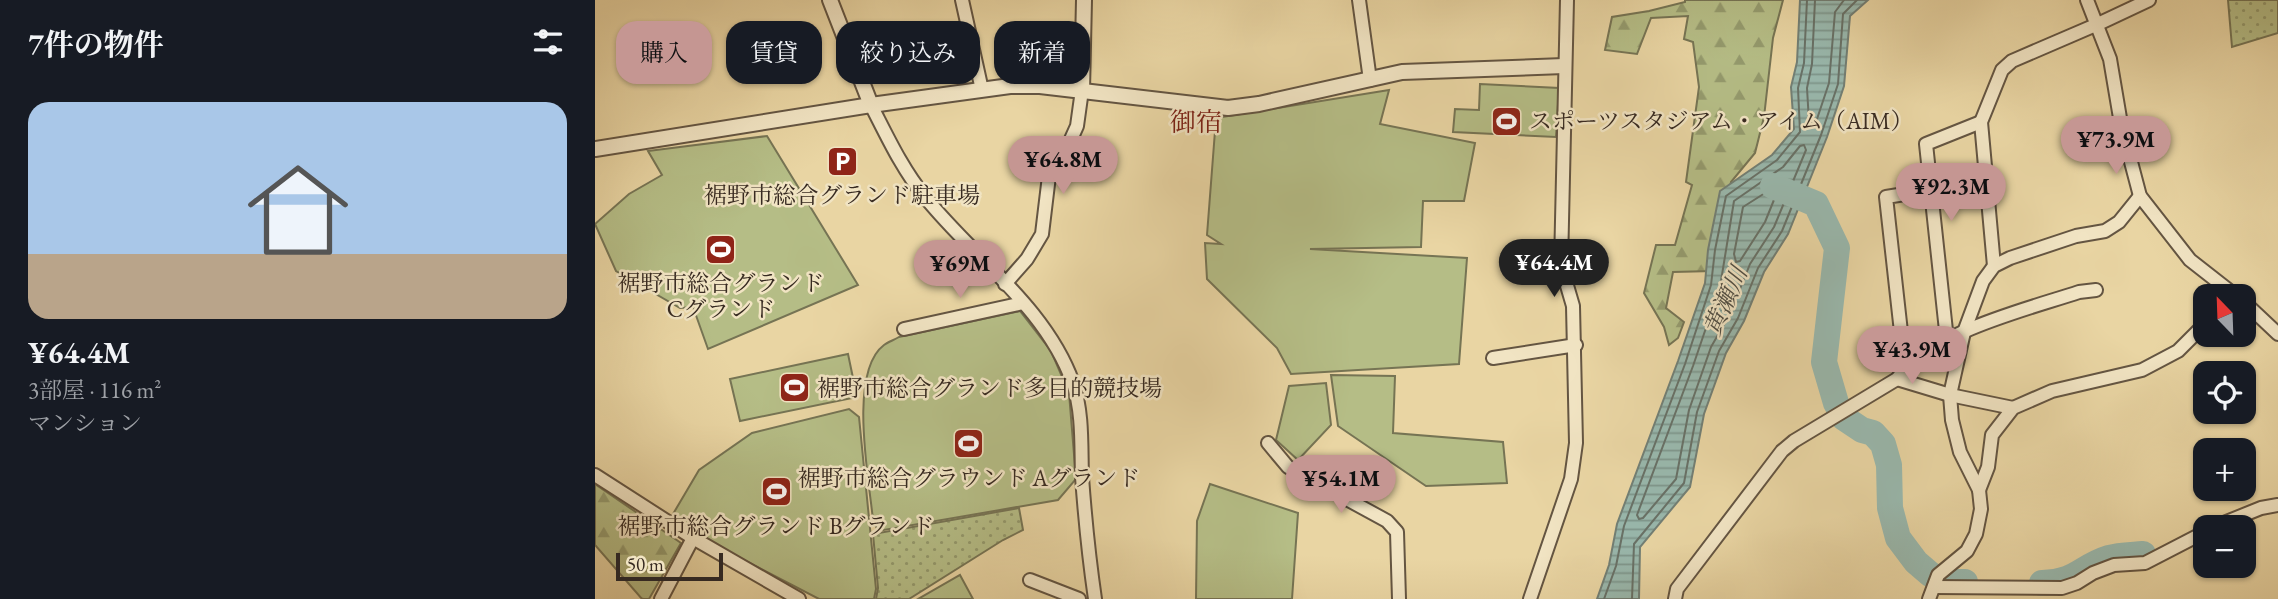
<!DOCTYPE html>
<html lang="ja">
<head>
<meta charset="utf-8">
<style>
  :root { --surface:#171b24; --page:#242831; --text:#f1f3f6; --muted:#9ea1a6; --accent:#c59692 }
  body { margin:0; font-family:"EB Garamond","Noto Serif JP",serif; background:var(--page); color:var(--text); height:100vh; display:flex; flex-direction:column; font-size:26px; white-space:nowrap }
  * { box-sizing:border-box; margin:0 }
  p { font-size:23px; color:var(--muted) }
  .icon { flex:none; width:38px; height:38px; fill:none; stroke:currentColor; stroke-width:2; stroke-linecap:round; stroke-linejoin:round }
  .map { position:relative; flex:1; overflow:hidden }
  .drawer { display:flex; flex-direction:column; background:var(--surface); width:595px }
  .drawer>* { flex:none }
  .guide { position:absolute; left:21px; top:21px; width:665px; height:63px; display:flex; gap:14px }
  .needle { width:46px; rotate:337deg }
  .buttons { position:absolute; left:1598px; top:284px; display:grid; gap:14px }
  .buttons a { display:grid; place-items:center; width:63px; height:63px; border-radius:14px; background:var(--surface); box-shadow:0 2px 5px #0004; font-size:35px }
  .scale { position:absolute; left:21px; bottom:18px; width:107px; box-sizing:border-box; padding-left:7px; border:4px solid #372a21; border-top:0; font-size:19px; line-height:24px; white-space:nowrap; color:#372a21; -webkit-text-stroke:5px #f1e4c3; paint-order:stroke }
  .price { position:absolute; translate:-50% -60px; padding:0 16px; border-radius:24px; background:var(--accent); color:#111; font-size:23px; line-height:46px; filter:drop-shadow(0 2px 4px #0008) }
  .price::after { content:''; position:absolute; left:50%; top:42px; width:21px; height:16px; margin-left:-10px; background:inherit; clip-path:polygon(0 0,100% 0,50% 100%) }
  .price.on { background:#222; color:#fff }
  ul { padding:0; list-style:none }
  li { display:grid; align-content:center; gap:14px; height:371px; padding:0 28px }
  li span { display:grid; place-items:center; height:217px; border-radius:21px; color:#555 }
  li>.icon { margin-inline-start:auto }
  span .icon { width:126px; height:126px; fill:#fffc; stroke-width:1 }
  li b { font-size:30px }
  h2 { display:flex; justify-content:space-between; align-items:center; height:84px; padding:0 28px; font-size:30px }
  .pill { padding:0 24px; border-radius:21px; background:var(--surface); box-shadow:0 2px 5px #0004; font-size:24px; line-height:63px }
  .pill.on { background:var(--accent); color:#111 }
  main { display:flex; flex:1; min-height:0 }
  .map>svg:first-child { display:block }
</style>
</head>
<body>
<main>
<section class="drawer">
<h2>7件の物件<svg class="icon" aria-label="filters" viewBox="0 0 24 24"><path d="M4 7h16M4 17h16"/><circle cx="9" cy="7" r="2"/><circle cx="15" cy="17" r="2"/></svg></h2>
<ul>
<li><span style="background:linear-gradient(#a9c7e8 70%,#b9a48a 0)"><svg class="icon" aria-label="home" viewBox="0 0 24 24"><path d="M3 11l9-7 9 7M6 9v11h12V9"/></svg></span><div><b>¥64.4M</b><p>3部屋 · 116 m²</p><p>マンション</p></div></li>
</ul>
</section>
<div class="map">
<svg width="1683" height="599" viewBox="0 0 1683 599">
  <defs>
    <pattern id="forest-firs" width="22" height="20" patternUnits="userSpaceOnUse" patternTransform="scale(1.75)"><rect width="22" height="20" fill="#b5bd86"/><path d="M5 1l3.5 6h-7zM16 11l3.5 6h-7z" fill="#949a6d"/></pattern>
    <pattern id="park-dots" width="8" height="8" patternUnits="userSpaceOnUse" patternTransform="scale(1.75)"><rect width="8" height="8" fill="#b5bd86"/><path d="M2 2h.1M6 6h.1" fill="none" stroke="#949a6d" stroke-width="1.8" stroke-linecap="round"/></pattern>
    <pattern id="water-rules" width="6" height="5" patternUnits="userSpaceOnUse" patternTransform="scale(1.75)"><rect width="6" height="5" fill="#99b8ad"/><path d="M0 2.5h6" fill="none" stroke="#7e968c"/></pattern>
  </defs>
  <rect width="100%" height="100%" fill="#e9d5a3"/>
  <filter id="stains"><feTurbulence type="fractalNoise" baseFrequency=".00286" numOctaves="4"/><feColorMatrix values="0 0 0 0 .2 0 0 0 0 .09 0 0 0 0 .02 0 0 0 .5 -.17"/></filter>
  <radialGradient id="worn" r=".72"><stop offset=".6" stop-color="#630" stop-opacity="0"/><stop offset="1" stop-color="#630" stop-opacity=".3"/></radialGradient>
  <g fill="#b5bd86" stroke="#767454" stroke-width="2">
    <polygon points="885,84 964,88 961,137 858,132 860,109 884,110"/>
    <polygon points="794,90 785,124 880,143 869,201 828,201 826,247 715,249 872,258 864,364 696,374 682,348 612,279 610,243 626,244 612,235 621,118"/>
    <polygon points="172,136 263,285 113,349 98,307 85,308 21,271 0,224 34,194 67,175 53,151"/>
    <path d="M425,311L456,351L474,393L481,479L463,500L283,531L278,520C274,479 253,372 289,345C293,342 299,340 304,337Z"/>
    <polygon points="253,354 262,397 145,421 135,379"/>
    <polygon points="736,375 800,376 798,433 908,442 912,483 831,486 743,426"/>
    <polygon points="731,383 736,425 703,460 681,440 694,386"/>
    <polygon points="254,409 264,417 281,589 279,599 224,599 105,537 78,514 104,470 157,433"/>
    <polygon points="615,484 703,513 697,599 601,599 602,521"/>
    <polygon points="365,575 378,599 323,599"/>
  </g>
  <g fill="url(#forest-firs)" stroke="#767454" stroke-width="2">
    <polygon points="1090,0 1188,0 1178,38 1169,117 1160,153 1136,182 1118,271 1078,272 1071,308 1089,322 1083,338 1074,345 1069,327 1049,293 1061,245 1080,245 1097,185 1091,182 1104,87 1098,42 1089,39 1093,16 1056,18 1042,54 1010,50 1017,17 1054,11 1090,2"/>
    <polygon points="0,484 86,543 54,599 47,599 0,545"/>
  </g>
  <g fill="url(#park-dots)" stroke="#767454" stroke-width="2">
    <polygon points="1633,0 1683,0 1683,33 1637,47"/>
    <polygon points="424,508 428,530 408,540 314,599 281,599 283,588 278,534"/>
  </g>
  <polygon fill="url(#water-rules)" stroke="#727f75" stroke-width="2" points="1205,0 1273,0 1255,16 1249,86 1232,137 1193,234 1169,272 1149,321 1131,353 1109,414 1095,487 1045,547 1044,599 1002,599 1014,565 1022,524 1083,361 1110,283 1113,250 1125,191 1177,155 1199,129 1196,87 1202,62"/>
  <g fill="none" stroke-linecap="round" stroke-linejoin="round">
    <g stroke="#687167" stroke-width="2">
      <polyline points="1220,0 1217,64 1212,88 1214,122 1218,124 1221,122 1234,83 1240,12 1249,0"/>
      <polygon points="1209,145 1211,150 1179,227 1155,264 1135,314 1116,347 1094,410 1081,479 1048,518 1044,519 1042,515 1098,366 1125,287 1139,201 1188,167 1205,146"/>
      <polygon points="1181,186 1183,190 1170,222 1145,261 1141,262 1139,254 1148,207"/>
      <polyline points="1009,599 1021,566 1029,526 1090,364 1116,285 1120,250 1131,196 1182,160 1205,132 1203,88 1209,63 1212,0"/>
      <polyline points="1037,599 1039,544 1089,483 1102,412 1124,351 1143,318 1163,268 1187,231 1226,135 1243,84 1248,14 1262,0"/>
    </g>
    <g stroke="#99b8ad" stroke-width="26">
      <polyline points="1178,186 1221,204 1242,248 1229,362 1241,403 1249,418 1267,430 1278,433 1288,444 1294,465 1295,508 1303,538 1321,562 1335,574 1349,582 1370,582"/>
      <path d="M1447,583C1483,582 1485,567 1514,558C1524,555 1537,555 1548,554"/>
    </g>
    <defs>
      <g id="minor">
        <polyline points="367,0 387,90"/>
        <polyline points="764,0 775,80"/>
        <polyline points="1492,0 1515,59 1526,124 1545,196 1595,260 1641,296"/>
        <path d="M276,105C292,136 307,169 330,197C378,257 451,307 478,383C488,413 486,445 487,477C490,518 494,558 500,599"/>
        <polyline points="1399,266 1386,122 1407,70 1417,61 1503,24 1554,0"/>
        <polyline points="410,284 432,259 447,234 454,176 473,146 482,126 487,90"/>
        <polyline points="1648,301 1683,334"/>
        <polyline points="309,329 428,303"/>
        <polyline points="1352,340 1331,144 1386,122"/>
        <polyline points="898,358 981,345"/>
        <polyline points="1310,368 1291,197 1335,190"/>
        <polyline points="1302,379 1355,395 1418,408"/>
        <polyline points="673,443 693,467 792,521 802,532 804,599"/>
        <polyline points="0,475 98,538 204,599"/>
        <polyline points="1384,490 1393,467 1397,435 1418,408 1457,391 1547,370 1583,351 1610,324"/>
        <polyline points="1619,527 1666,508 1683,505"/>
        <polyline points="435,580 484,599"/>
        <polyline points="1339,587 1467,588 1482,583 1498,573 1519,565 1550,563 1610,532"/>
        <polyline points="66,599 98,538"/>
        <polyline points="935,599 976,479 981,443 978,306 966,265 972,0"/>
        <path d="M1080,599L1082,589L1187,451L1199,441L1302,379C1336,332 1430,310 1484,292L1501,290"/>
        <polyline points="1334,599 1343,575 1372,551 1381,534 1386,509 1384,490 1365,452 1357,420 1355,395 1369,332 1388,281 1399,266 1415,258 1481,236 1510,231 1524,222 1545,196"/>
      </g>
      <g id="tertiary">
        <polyline points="235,0 276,105"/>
        <polyline points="487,90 489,0"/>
        <polyline points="0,149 276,105 415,86 445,86 633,108 664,104 807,72 969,66"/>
      </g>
    </defs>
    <use href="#minor" stroke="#645542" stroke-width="16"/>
    <use href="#tertiary" stroke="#645542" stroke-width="18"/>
    <use href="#minor" stroke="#f1e4c3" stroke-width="12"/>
    <use href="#tertiary" stroke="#f1e4c3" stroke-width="14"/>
  </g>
  <defs>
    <symbol id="stadium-square" viewBox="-11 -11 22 22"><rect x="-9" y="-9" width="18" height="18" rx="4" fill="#8f2418" stroke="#f1e4c3"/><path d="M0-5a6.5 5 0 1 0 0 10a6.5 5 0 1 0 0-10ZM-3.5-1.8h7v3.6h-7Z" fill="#fff"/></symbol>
    <symbol id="parking-square" viewBox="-11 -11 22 22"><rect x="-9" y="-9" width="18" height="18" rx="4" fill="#8f2418" stroke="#f1e4c3"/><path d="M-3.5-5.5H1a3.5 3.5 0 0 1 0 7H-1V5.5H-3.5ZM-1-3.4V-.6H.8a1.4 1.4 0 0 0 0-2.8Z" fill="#fff"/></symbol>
  </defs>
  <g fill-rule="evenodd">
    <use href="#stadium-square" x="894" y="104" width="35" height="35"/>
    <use href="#parking-square" x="230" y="144" width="35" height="35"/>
    <use href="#stadium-square" x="108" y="232" width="35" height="35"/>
    <use href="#stadium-square" x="182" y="370" width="35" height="35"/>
    <use href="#stadium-square" x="356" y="426" width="35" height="35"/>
    <use href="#stadium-square" x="164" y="474" width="35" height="35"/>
  </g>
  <g text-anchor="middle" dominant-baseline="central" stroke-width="5" stroke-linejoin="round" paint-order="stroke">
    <g font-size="23" fill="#372a21" stroke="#f1e4c3">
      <text x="934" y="121" text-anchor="start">スポーツスタジアム・アイム（AIM）</text>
      <text x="247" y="195">裾野市総合グランド駐車場</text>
      <text x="126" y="283">裾野市総合グランド<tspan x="126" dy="26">Cグランド</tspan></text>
      <text x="222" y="388" text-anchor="start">裾野市総合グランド多目的競技場</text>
      <text x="374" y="478">裾野市総合グラウンド Aグランド</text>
      <text x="181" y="526">裾野市総合グランド Bグランド</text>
    </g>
    <g font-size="24" font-style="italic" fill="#504e44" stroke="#f1e4c3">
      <text transform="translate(1130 301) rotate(-66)">黄瀬川</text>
    </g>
    <g font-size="26" fill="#7a1f14" stroke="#f1e4c3">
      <text x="601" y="122">御宿</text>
    </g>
  </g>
  <rect width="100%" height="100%" filter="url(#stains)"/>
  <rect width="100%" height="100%" fill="url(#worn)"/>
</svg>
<div class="buttons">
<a><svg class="needle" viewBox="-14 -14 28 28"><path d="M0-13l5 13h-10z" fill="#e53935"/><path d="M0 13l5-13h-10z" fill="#9ea1a6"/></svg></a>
<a><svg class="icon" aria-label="locate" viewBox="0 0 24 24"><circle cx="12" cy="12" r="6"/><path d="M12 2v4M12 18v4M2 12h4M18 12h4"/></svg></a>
<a>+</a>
<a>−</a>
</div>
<div class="scale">50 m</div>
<b class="price" style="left:1521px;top:176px">¥73.9M</b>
<b class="price" style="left:468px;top:196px">¥64.8M</b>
<b class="price" style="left:1356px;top:223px">¥92.3M</b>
<b class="price on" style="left:959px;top:299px">¥64.4M</b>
<b class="price" style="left:365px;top:300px">¥69M</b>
<b class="price" style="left:1317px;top:386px">¥43.9M</b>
<b class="price" style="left:746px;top:515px">¥54.1M</b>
<div class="guide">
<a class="pill on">購入</a>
<a class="pill">賃貸</a>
<a class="pill">絞り込み</a>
<a class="pill">新着</a>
</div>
</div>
</main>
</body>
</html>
